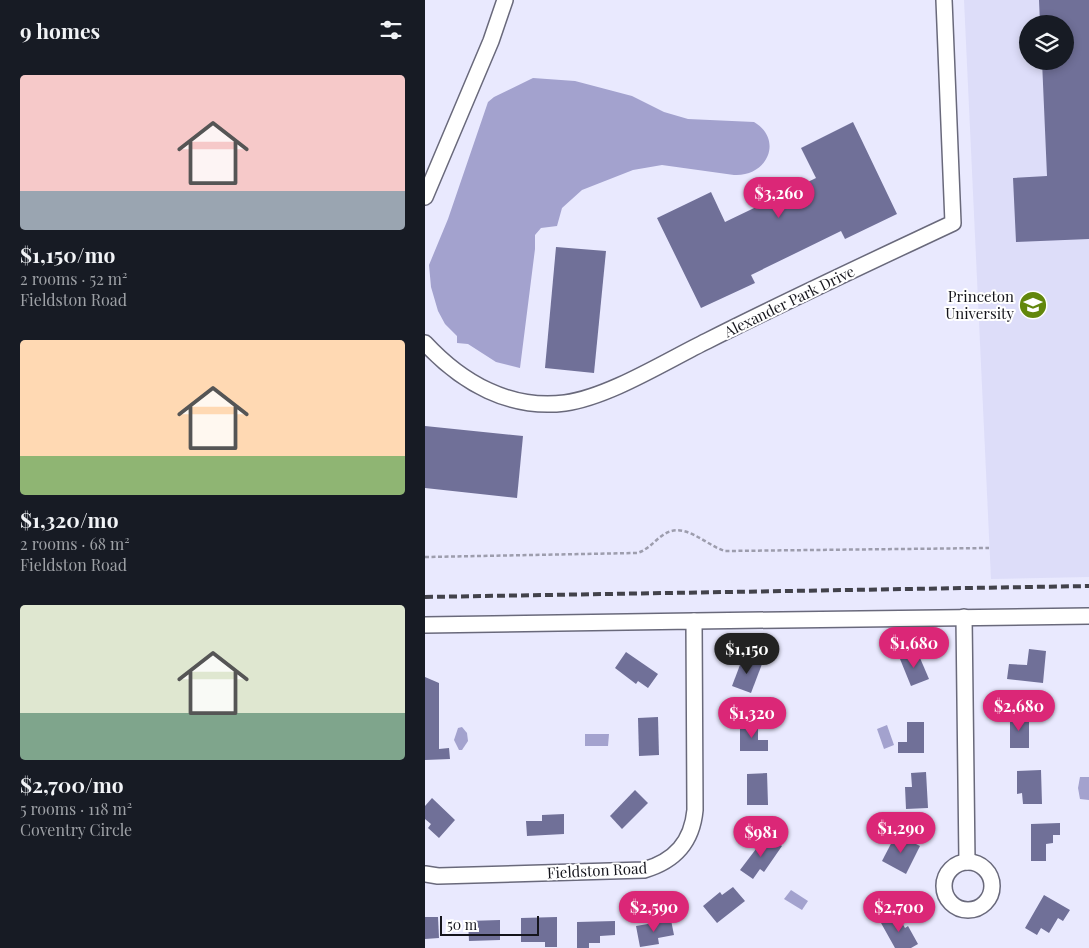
<!DOCTYPE html>
<html lang="en">
<head>
<meta charset="utf-8">
<style>
  :root { --surface:#171b24; --page:#242831; --text:#f1f3f6; --muted:#9ea1a6; --accent:#db2777 }
  body { margin:0; font-family:"Playfair Display",serif; background:var(--page); color:var(--text); height:100vh; display:flex; flex-direction:column; font-size:19px; white-space:nowrap }
  * { box-sizing:border-box; margin:0 }
  p { font-size:16px; color:var(--muted) }
  .icon { flex:none; width:28px; height:28px; fill:none; stroke:currentColor; stroke-width:2; stroke-linecap:round; stroke-linejoin:round }
  .map { position:relative; flex:1; overflow:hidden }
  .drawer { display:flex; flex-direction:column; background:var(--surface); width:425px }
  .drawer>* { flex:none }
  .controls { position:absolute; left:594px; top:15px; display:grid; gap:10px }
  .controls a { display:grid; place-items:center; width:55px; height:55px; border-radius:50%; background:var(--surface); box-shadow:0 2px 8px #0003; font-size:25px }
  .scale { position:absolute; left:15px; bottom:12px; width:99px; box-sizing:border-box; padding-left:5px; border:2px solid #15151c; border-top:0; font-size:14px; line-height:18px; white-space:nowrap; color:#15151c; -webkit-text-stroke:4px #fff; paint-order:stroke }
  .price { position:absolute; translate:-50% -42px; padding:0 11px; border-radius:18px; background:var(--accent); color:#fff; font-size:16px; line-height:32px; filter:drop-shadow(0 1px 2px #0008) }
  .price::after { content:''; position:absolute; left:50%; top:30px; width:15px; height:11px; margin-left:-8px; background:inherit; clip-path:polygon(0 0,100% 0,50% 100%) }
  .price.on { background:#222; color:#fff }
  ul { padding:0; list-style:none }
  li { display:grid; align-content:center; gap:10px; height:265px; padding:0 20px }
  li span { display:grid; place-items:center; height:155px; border-radius:5px; color:#555 }
  li>.icon { margin-inline-start:auto }
  span .icon { width:90px; height:90px; fill:#fffc; stroke-width:1 }
  li b { font-size:21px }
  h2 { display:flex; justify-content:space-between; align-items:center; height:60px; padding:0 20px; font-size:21px }
  main { display:flex; flex:1; min-height:0 }
  .map>svg:first-child { display:block }
</style>
</head>
<body>
<main>
<section class="drawer">
<h2>9 homes<svg class="icon" aria-label="filters" viewBox="0 0 24 24"><path d="M4 7h16M4 17h16"/><circle cx="9" cy="7" r="2"/><circle cx="15" cy="17" r="2"/></svg></h2>
<ul>
<li><span style="background:linear-gradient(#f6c9c9 75%,#9aa5b1 0)"><svg class="icon" aria-label="home" viewBox="0 0 24 24"><path d="M3 11l9-7 9 7M6 9v11h12V9"/></svg></span><div><b>$1,150/mo</b><p>2 rooms · 52 m²</p><p>Fieldston Road</p></div></li>
<li><span style="background:linear-gradient(#ffd9b3 75%,#8fb573 0)"><svg class="icon" aria-label="home" viewBox="0 0 24 24"><path d="M3 11l9-7 9 7M6 9v11h12V9"/></svg></span><div><b>$1,320/mo</b><p>2 rooms · 68 m²</p><p>Fieldston Road</p></div></li>
<li><span style="background:linear-gradient(#dfe7d0 70%,#7fa58c 0)"><svg class="icon" aria-label="home" viewBox="0 0 24 24"><path d="M3 11l9-7 9 7M6 9v11h12V9"/></svg></span><div><b>$2,700/mo</b><p>5 rooms · 118 m²</p><p>Coventry Circle</p></div></li>
</ul>
</section>
<div class="map">
<svg width="664" height="948" viewBox="0 0 664 948">
  <rect width="100%" height="100%" fill="#e9e9fe"/>
  <path fill="#ddddf9" fill-rule="evenodd" d="M539,0H664V577L566,579ZM602,24H640V61H602Z"/>
  <g fill="#a3a2ce">
    <path d="M108,78L150,81L207,96L239,112L263,119L329,122C359,140 342,177 309,175L237,165L208,170L157,190L137,208L132,226L116,228L110,235V249L95,368L71,362L43,344L32,343V336L20,324L13,311L6,287L4,265L23,219L63,102L69,97Z"/>
    <polygon points="462,725 469,745 459,749 452,729"/>
    <polygon points="37,727 42,733 43,741 37,750 34,750 29,740 33,728"/>
    <polygon points="160,734 184,734 183,746 160,746"/>
    <polygon points="655,777 664,777 664,800 655,799 653,788"/>
    <polygon points="366,890 383,901 377,910 359,899"/>
  </g>
  <g fill="#707098">
    <polygon points="614,0 664,0 664,239 591,242 588,178 622,176 617,61 640,61 640,24 615,24"/>
    <polygon points="428,122 472,214 420,239 416,231 326,275 330,283 276,308 232,218 286,192 300,222 391,178 376,148"/>
    <polygon points="131,247 181,251 169,373 120,368"/>
    <polygon points="0,426 98,436 92,498 0,488"/>
    <polygon points="604,649 621,651 618,683 582,679 584,664 602,665"/>
    <polygon points="492,651 504,679 486,686 475,659"/>
    <polygon points="201,652 233,674 223,688 213,681 211,684 190,668"/>
    <polygon points="318,657 337,664 326,693 307,686"/>
    <polygon points="0,677 14,683 14,749 24,748 25,759 0,760"/>
    <rect x="585" y="716" width="19" height="32"/>
    <polygon points="233,717 234,755 214,756 213,718"/>
    <polygon points="482,722 499,722 499,753 473,753 473,742 482,742"/>
    <polygon points="315,723 333,723 333,740 343,740 343,751 315,751"/>
    <polygon points="616,770 617,804 598,804 597,793 592,794 592,771"/>
    <polygon points="501,772 503,808 481,809 480,787 487,787 486,773"/>
    <polygon points="342,773 343,805 322,805 322,774"/>
    <polygon points="210,790 223,803 197,829 185,816"/>
    <polygon points="7,798 30,820 14,838 3,828 6,824 0,819 0,806"/>
    <polygon points="139,814 139,834 102,836 101,821 117,821 117,815"/>
    <polygon points="635,823 635,835 628,835 628,843 621,844 621,861 606,861 606,824"/>
    <polygon points="471,834 495,846 481,874 457,861"/>
    <polygon points="341,836 357,846 339,872 335,869 328,879 315,870"/>
    <polygon points="308,887 320,901 292,923 278,906 295,892 297,895"/>
    <polygon points="619,895 645,910 638,921 633,918 624,933 616,928 612,935 600,928"/>
    <polygon points="472,914 480,928 483,926 493,944 486,948 470,948 456,923"/>
    <polygon points="0,917 13,917 14,938 0,939"/>
    <polygon points="132,917 132,947 120,947 120,942 96,942 96,918"/>
    <polygon points="75,920 75,940 44,941 43,921"/>
    <polygon points="246,920 249,935 233,938 234,944 215,947 211,926"/>
    <polygon points="190,921 190,935 175,936 175,943 164,943 164,948 152,948 152,922"/>
  </g>
  <g fill="none" stroke-linecap="round" stroke-linejoin="round">
    <defs>
      <g id="minor">
        <polyline points="0,197 66,41 80,0"/>
        <path d="M0,343C37,383 85,410 140,403C184,397 241,361 282,341C363,300 445,262 528,223L519,0"/>
        <polyline points="539,617 542,862"/>
        <polyline points="269,621 664,616"/>
        <path d="M0,625L269,621L270,810C267,842 250,861 219,870L13,876L0,874"/>
        <circle cx="543" cy="886" r="24"/>
      </g>
    </defs>
    <use href="#minor" stroke="#69697b" stroke-width="18"/>
    <path stroke="#9d9dad" stroke-width="2.5" stroke-dasharray="4 2.5" stroke-linecap="butt" d="M0,557L212,553C223,550 229,541 238,535C259,520 280,545 300,551L564,548"/>
    <use href="#minor" stroke="#fff" stroke-width="15"/>
    <polyline stroke="#42424b" stroke-width="4" stroke-dasharray="8 4" stroke-linecap="butt" points="0,597 664,586"/>
  </g>
  <defs>
    <symbol id="university-disc" viewBox="-11 -11 22 22"><circle r="9.5" fill="#62870c" stroke="#fff"/><path d="M0-5L7-2L0 1L-7-2ZM-4 1L0 2.5L4 1V4Q0 6-4 4Z" fill="#fff"/></symbol>
  </defs>
  <g fill-rule="evenodd">
    <use href="#university-disc" x="592" y="289" width="32" height="32"/>
  </g>
  <g text-anchor="middle" dominant-baseline="central" stroke-width="4" stroke-linejoin="round" paint-order="stroke">
    <g font-size="15" fill="#15151c" stroke="#fff" text-anchor="end">
      <text x="589" y="296">Princeton<tspan x="589" dy="17">University</tspan></text>
    </g>
    <g font-size="15" fill="#15151c" stroke="#fff">
      <text transform="translate(364 301) rotate(-26)">Alexander Park Drive</text>
      <text transform="translate(172 870) rotate(-3)">Fieldston Road</text>
    </g>
  </g>
</svg>
<div class="controls">
<a><svg class="icon" aria-label="layers" viewBox="0 0 24 24"><path d="M12 4l9 5-9 5-9-5zM3 14l9 5 9-5"/></svg></a>
</div>
<div class="scale">50 m</div>
<b class="price" style="left:354px;top:219px">$3,260</b>
<b class="price" style="left:489px;top:669px">$1,680</b>
<b class="price on" style="left:322px;top:675px">$1,150</b>
<b class="price" style="left:594px;top:732px">$2,680</b>
<b class="price" style="left:327px;top:739px">$1,320</b>
<b class="price" style="left:476px;top:854px">$1,290</b>
<b class="price" style="left:336px;top:858px">$981</b>
<b class="price" style="left:229px;top:933px">$2,590</b>
<b class="price" style="left:474px;top:933px">$2,700</b>
</div>
</main>
</body>
</html>
